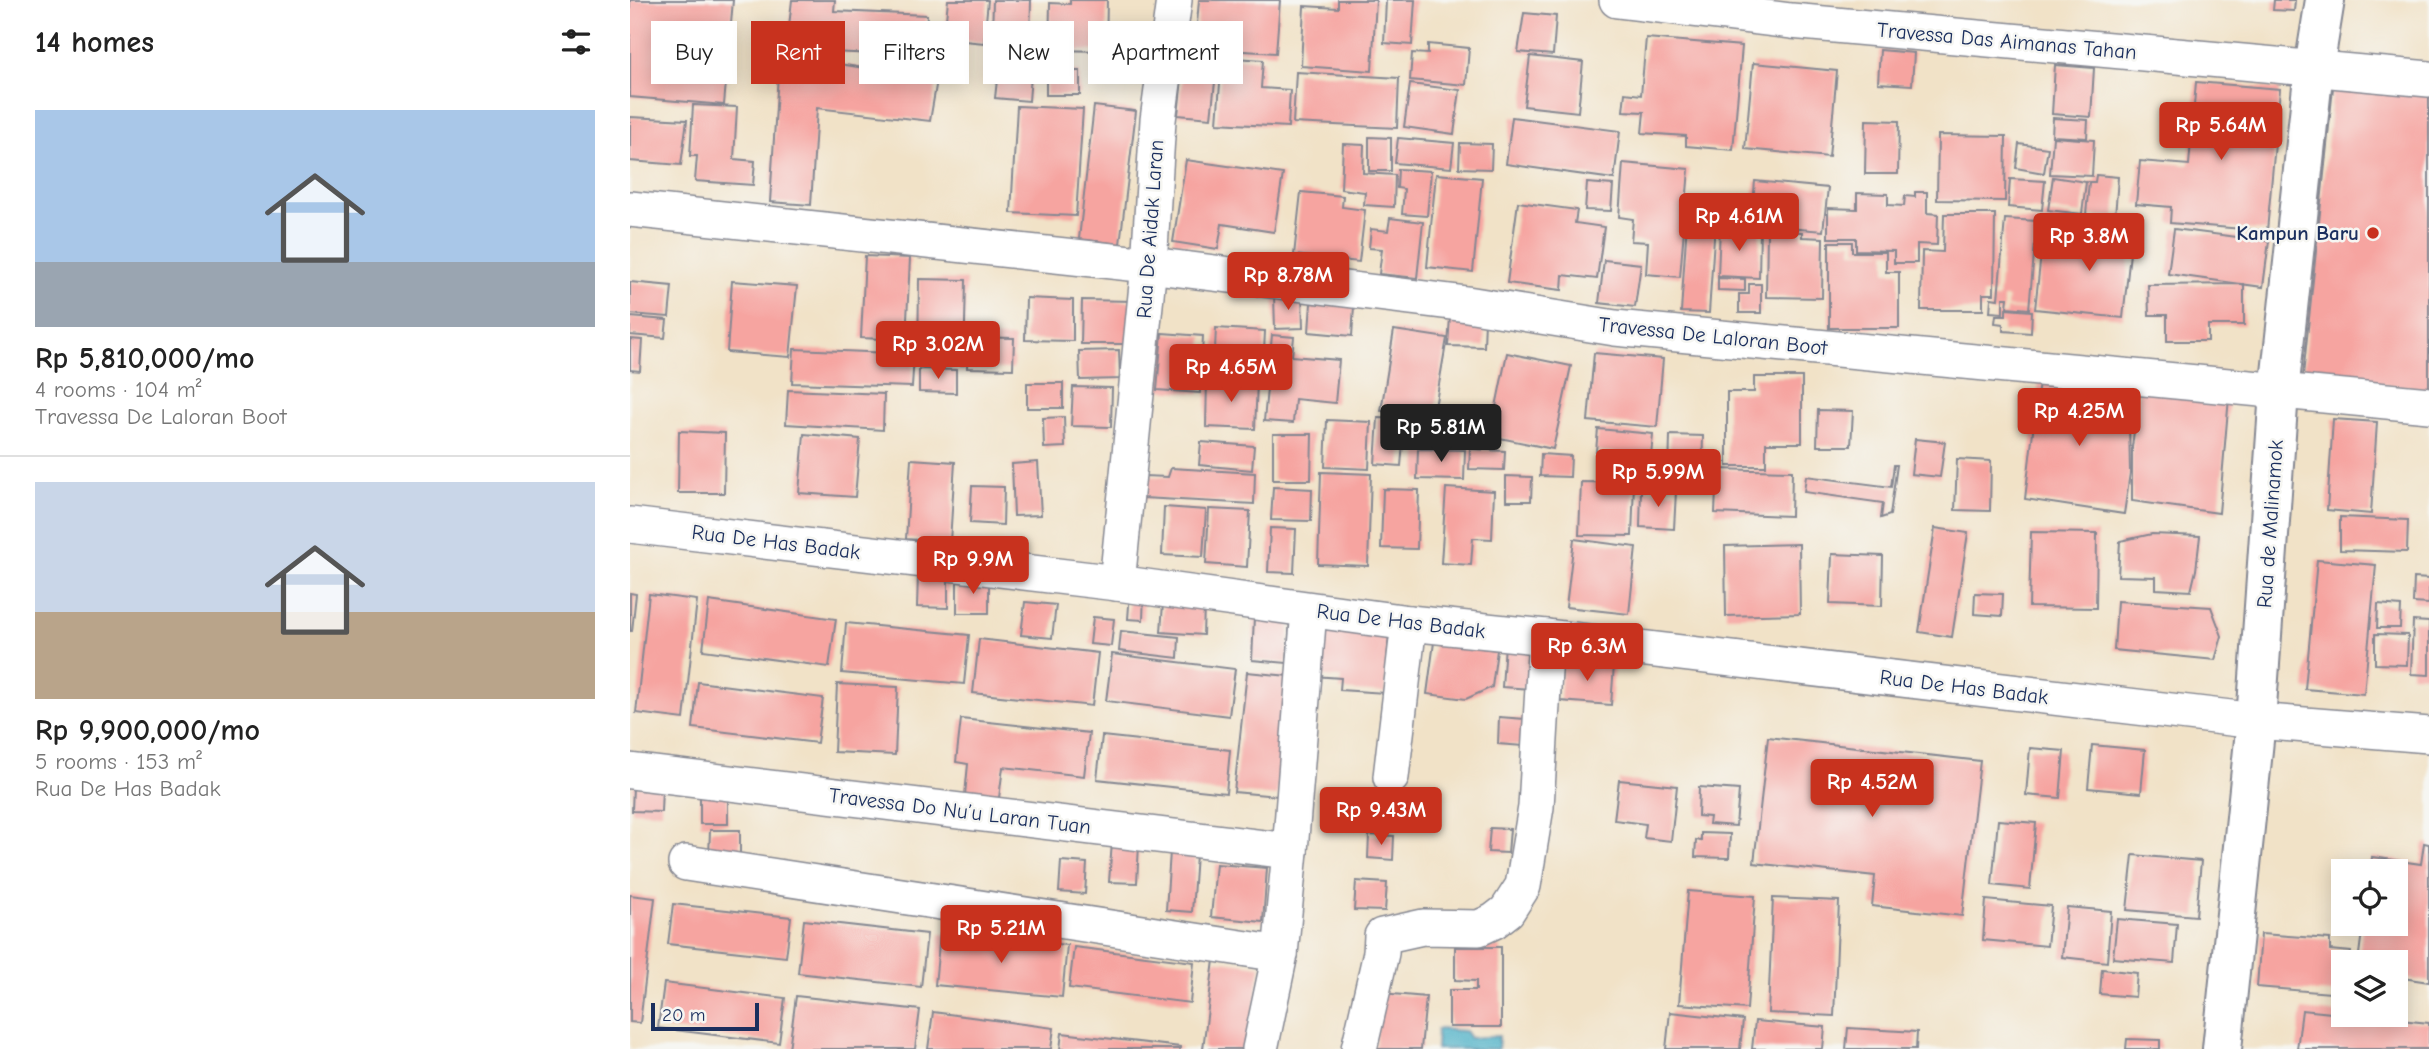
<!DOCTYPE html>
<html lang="en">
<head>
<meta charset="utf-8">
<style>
  :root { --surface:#fff; --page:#f2f2f2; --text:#222; --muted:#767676; --line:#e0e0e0; --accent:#c8321e }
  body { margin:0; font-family:"Comic Neue",sans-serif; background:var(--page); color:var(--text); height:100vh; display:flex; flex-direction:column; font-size:26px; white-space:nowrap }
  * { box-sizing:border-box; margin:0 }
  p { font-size:23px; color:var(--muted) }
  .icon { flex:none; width:38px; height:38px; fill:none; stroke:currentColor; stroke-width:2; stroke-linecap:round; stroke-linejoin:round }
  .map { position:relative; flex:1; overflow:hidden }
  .panel { display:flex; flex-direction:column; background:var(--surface); width:630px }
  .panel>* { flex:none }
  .banner { position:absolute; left:21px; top:21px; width:665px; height:63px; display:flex; gap:14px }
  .buttons { position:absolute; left:1701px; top:859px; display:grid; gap:14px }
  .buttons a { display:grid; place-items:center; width:77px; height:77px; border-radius:0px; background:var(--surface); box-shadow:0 4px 18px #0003; font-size:35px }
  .scale { position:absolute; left:21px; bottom:18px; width:108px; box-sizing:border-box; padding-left:7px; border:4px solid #1b2f5e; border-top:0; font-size:19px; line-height:24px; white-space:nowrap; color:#1b2f5e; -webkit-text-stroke:5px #f6f6f2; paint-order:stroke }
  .price { position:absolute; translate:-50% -60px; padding:0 16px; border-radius:7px; background:var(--accent); color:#fff; font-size:23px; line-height:46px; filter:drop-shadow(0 2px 4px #0008) }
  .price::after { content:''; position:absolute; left:50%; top:42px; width:21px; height:16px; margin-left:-10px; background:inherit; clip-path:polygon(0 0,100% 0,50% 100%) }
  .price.selected { background:#222; color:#fff }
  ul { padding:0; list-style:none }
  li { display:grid; align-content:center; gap:14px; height:371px; padding:0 35px }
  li+li { border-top:2px solid var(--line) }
  li span { display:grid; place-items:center; height:217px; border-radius:0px; color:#555 }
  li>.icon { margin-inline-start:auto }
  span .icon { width:126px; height:126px; fill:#fffc; stroke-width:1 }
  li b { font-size:30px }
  h2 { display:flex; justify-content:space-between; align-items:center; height:84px; padding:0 35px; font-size:30px }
  .tag { padding:0 24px; border-radius:0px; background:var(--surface); box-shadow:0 4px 18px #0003; font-size:24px; line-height:63px }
  .tag.selected { background:var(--accent); color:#fff }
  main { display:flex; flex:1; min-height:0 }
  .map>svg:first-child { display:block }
</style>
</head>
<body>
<main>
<section class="panel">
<h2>14 homes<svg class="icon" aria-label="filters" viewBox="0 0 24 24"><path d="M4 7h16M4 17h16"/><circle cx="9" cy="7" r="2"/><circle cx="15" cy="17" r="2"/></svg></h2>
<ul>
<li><span style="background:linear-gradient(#a9c7e8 70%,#9aa5b1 0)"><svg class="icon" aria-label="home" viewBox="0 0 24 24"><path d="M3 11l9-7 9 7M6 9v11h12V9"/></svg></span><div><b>Rp 5,810,000/mo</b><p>4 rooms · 104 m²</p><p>Travessa De Laloran Boot</p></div></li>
<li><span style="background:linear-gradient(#c9d6e8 60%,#b9a48a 0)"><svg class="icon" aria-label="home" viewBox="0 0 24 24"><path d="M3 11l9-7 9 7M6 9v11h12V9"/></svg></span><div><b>Rp 9,900,000/mo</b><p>5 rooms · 153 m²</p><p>Rua De Has Badak</p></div></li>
</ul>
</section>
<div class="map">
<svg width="1799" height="1049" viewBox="0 0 1799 1049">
  <rect width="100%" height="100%" fill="#f6f6f2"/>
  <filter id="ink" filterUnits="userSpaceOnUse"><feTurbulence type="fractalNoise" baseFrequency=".0143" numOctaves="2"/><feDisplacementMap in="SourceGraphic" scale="14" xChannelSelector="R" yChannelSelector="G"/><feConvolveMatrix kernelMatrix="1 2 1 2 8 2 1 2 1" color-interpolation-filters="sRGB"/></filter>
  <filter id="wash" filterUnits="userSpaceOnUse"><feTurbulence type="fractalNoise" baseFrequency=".00686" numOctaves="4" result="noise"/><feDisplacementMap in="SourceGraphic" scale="28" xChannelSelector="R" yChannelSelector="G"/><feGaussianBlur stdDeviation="1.57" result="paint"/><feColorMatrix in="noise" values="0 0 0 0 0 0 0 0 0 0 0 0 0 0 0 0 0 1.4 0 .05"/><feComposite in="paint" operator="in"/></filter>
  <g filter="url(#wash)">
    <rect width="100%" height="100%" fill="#f1e2c7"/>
    <polygon fill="#45adc5" stroke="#306e92" stroke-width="2" points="807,1029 835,1031 840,1038 869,1036 868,1049 806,1049"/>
    <g id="blocks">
      <g fill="#f6a4a0">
        <polygon points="0,0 103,0 94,105 0,97"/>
        <polygon points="162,0 205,0 204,11 297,15 294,56 200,52 199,56 156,52"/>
        <polygon points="318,0 358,0 354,43 314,39"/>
        <polygon points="363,0 401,0 400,40 362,38"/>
        <polygon points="440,0 477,0 476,51 419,50 420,3 440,4"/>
        <polygon points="569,0 650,0 646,53 565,48"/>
        <polygon points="708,0 746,0 742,71 671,66 674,6 708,8"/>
        <polygon points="756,0 785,0 782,45 754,43"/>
        <polygon points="1644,0 1665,0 1664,11 1643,10"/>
        <polygon points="894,13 926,16 923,55 888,52"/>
        <polygon points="1016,38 1112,46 1103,150 1056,146 1056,136 1012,133 1014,112 993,111 995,93 1011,95"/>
        <polygon points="798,44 839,48 836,85 780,80 782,53 798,54"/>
        <polygon points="312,47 332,48 332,73 311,72"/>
        <polygon points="358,47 403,50 399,101 365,98 367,80 356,80"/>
        <polygon points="1250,50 1284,53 1282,85 1248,83"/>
        <polygon points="555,52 588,55 581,118 548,115"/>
        <polygon points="900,56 953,62 948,112 894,106"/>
        <polygon points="592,57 633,60 631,88 660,90 658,127 587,123"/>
        <polygon points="149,58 191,61 307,80 300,121 187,108 181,205 140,202"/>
        <polygon points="1123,63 1207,71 1199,157 1115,149"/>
        <polygon points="1425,65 1464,68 1461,117 1422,114"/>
        <rect x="416" y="71" width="34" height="24"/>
        <polygon points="666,72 769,78 767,128 663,123"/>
        <polygon points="1704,78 1799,90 1799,389 1673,376"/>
        <polygon points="1566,82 1650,89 1637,231 1540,223 1541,207 1506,204 1510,161 1559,165"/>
        <polygon points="780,84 830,90 824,134 774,127"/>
        <polygon points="63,105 107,107 104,159 125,161 123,185 65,181 67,156 60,156"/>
        <polygon points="387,106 453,109 446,216 381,213"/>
        <polygon points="464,106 506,111 490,244 449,239"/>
        <polygon points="0,117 57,120 51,165 0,161"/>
        <polygon points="882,117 990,131 984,179 876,164"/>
        <polygon points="1423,118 1458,120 1457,138 1422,136"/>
        <polygon points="1236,120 1269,121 1268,174 1235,174"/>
        <polygon points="1308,135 1376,136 1375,201 1307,200"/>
        <polygon points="739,137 761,138 761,171 739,171"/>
        <polygon points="1423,137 1464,140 1462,176 1420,174"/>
        <polygon points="768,138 824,143 821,168 765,163"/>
        <polygon points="830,143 862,144 861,169 829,168"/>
        <polygon points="713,144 734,145 733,173 765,175 764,207 734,205 735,192 711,189"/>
        <polygon points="1389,144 1418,148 1414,173 1386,168"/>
        <polygon points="556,160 653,174 644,232 592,224 588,249 543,242"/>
        <polygon points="993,163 1059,169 1050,277 1016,274 1018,242 1001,241 1003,219 989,217"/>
        <polygon points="768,169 801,171 797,216 772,214 774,189 767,188"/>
        <polygon points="806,174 852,178 843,272 797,267"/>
        <polygon points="1466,175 1488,177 1485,217 1456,215 1459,182 1465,182"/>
        <polygon points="1423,177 1456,182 1452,214 1418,210"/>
        <polygon points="1380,179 1415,181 1412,210 1378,207"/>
        <polygon points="1125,181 1198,188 1193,231 1121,225"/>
        <polygon points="957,183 983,185 981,211 955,210"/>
        <polygon points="671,192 713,196 712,207 735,210 729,262 664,255"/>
        <polygon points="1285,192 1297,192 1297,213 1308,214 1307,245 1287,244 1287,263 1264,263 1264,251 1226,250 1226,238 1198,238 1198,208 1227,209 1227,193 1258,194 1258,205 1274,206 1275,196 1285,197"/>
        <polygon points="888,202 947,210 945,223 974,227 967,279 933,275 932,290 877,283"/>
        <polygon points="1314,214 1365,214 1364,294 1353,294 1353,310 1291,310 1292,251 1313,252"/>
        <polygon points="1413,214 1441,216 1440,231 1420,230 1420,222 1412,222"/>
        <polygon points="760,218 793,222 787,278 749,274 752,249 739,248 741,229 758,231"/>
        <polygon points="1375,219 1407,221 1399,309 1377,307 1378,298 1373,298 1373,313 1360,312 1361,298 1368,299"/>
        <polygon points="1449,220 1503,225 1493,318 1405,309 1411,254 1445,258"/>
        <polygon points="1057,222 1085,223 1079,313 1051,312"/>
        <polygon points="1090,227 1130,229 1129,278 1088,276"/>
        <polygon points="1544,229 1639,241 1633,287 1538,274"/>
        <polygon points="1137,231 1172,232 1172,237 1193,238 1192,298 1136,297"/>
        <polygon points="1199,242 1222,242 1222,252 1256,252 1256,272 1269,272 1269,328 1199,328"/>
        <polygon points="235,256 280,258 276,340 231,338"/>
        <polygon points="974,260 1011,264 1005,307 969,303"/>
        <polygon points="1088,278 1115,279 1115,291 1088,290"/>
        <polygon points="289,279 336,280 334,365 288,364"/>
        <polygon points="102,281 167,286 160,357 97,352"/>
        <polygon points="0,282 42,286 39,317 0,314"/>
        <polygon points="1119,284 1131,284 1131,313 1109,313 1109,294 1119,294"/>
        <polygon points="1614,284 1614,325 1578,325 1578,341 1537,341 1537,315 1519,315 1518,285"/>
        <polygon points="672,294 673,328 645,329 644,295"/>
        <polygon points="396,298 443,300 443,341 395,340"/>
        <polygon points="452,300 504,301 504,344 451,344"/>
        <polygon points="681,303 724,306 722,336 679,332"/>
        <polygon points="1376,309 1402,311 1401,333 1373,331 1373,324 1365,323 1366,315 1376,315"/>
        <polygon points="0,317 37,320 35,338 0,335"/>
        <polygon points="820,317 855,319 854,347 818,346"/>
        <polygon points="586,328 635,331 633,372 584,370"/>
        <polygon points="764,330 817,338 803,419 751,411"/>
        <polygon points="532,333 573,336 570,393 527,390"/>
        <polygon points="642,335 664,337 662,356 709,360 705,403 665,399 663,423 634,421"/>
        <polygon points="338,337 384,338 383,369 337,368"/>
        <polygon points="0,339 12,340 10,371 0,370"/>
        <polygon points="164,349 284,354 282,387 162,383"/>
        <polygon points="489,350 490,379 450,380 449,351"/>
        <polygon points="877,353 941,366 923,449 860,436"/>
        <polygon points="964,353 1033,359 1027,427 958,421"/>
        <polygon points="1513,361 1601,374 1589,513 1502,501 1502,447"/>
        <polygon points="289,369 326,370 326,393 289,392"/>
        <polygon points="1124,377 1172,377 1172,443 1136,443 1136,466 1097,466 1097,392 1124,392"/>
        <polygon points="577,380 627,382 625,429 576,427"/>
        <polygon points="1409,381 1472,381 1483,396 1499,421 1500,473 1494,514 1395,499"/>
        <rect x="397" y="383" width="36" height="25"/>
        <polygon points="443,387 482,388 481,427 441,426"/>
        <polygon points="158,390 254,394 253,430 156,424"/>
        <polygon points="1188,410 1223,411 1221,446 1187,446"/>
        <polygon points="434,417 435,447 414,448 413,418"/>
        <polygon points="748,418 775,419 771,466 745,464"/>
        <polygon points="1703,419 1747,422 1741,514 1697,510"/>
        <polygon points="697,420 741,422 739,469 695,467"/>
        <polygon points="968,429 1023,434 1021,456 966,451"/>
        <polygon points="49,431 95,433 94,493 48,493"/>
        <polygon points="174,434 230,439 225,497 169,493"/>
        <polygon points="643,434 682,434 681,480 643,480"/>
        <polygon points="1040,435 1073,436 1072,476 1039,475"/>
        <polygon points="1285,439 1315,442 1310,477 1281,474"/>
        <polygon points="571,442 624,446 622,470 569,465"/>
        <polygon points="788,449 835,450 834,480 787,479"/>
        <polygon points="840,449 875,451 874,470 839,469"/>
        <polygon points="911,454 941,456 940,477 910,476"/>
        <polygon points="281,459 325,462 320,542 276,539"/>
        <polygon points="1327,459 1361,461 1360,511 1325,510"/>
        <polygon points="408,462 411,515 384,516 382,464"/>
        <polygon points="1264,465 1267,465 1260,515 1251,518 1253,503 1174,492 1176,476 1261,487"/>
        <polygon points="541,468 625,473 624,504 513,498 514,476 538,477"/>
        <polygon points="1087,469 1162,471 1161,516 1085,513"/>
        <polygon points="691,472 741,474 738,566 688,564"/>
        <polygon points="876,476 902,477 901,501 876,501"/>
        <polygon points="951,482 1004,483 1002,536 949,535"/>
        <polygon points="342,486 374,487 373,525 340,523"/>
        <polygon points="643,487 682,489 681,521 641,520"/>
        <polygon points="816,488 864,491 862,539 843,538 841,565 811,563"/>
        <polygon points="753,489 789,490 787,549 751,548"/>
        <polygon points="1011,490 1046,491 1044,529 1010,527"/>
        <polygon points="534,507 576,510 573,557 532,555"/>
        <polygon points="579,509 620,511 617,567 576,564"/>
        <polygon points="1710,517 1778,520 1777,552 1710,550"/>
        <polygon points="640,528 666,529 664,573 638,572"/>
        <polygon points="1305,528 1338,533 1322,637 1289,632"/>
        <polygon points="1401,532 1467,533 1466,608 1399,607"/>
        <polygon points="1522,534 1570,536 1566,570 1561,591 1526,589 1526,577 1488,576 1490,541"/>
        <polygon points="944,539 1006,547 999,614 936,607"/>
        <polygon points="1169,544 1170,614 1096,616 1095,546"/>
        <polygon points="1202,554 1253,556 1252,606 1200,604"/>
        <polygon points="1687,560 1746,565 1734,694 1675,689"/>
        <polygon points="288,575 318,575 318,608 287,607"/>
        <rect x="327" y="578" width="32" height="35"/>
        <polygon points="1784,578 1799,579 1799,604 1783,603"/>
        <polygon points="500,592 514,593 513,620 498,619"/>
        <polygon points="0,593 6,594 2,631 0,631"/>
        <polygon points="1345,593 1373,594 1372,616 1344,614"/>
        <polygon points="19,594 67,600 54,719 6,713"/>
        <polygon points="79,601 206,619 199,667 73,650"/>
        <polygon points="1487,601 1581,607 1592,636 1585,660 1484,650"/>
        <polygon points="395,602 426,605 422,638 391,635"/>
        <polygon points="533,603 574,606 573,635 531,632"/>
        <polygon points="1748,604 1771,606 1770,628 1747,628"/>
        <polygon points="463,617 484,619 481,646 460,644"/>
        <polygon points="624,617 660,620 657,663 622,660"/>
        <polygon points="1783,621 1799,622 1799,675 1781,674"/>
        <polygon points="216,623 339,635 334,684 212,673"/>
        <polygon points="687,626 759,631 755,693 710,690 711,678 684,676"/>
        <polygon points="491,631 549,637 548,658 489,651"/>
        <polygon points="1745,634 1778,635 1777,665 1745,664"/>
        <polygon points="349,639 468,653 462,706 343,693"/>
        <polygon points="804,642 867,650 862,687 836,699 797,694"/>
        <polygon points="875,644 906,647 902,689 872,687"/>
        <polygon points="482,654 605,669 599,716 476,701"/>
        <polygon points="932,661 984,665 981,705 930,701"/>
        <polygon points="617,672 659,676 647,796 604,792"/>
        <polygon points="68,682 193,698 187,743 63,728"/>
        <polygon points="207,684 268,687 265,755 204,752"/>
        <polygon points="869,717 895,719 893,746 868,744"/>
        <polygon points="331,719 459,733 454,776 373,767 369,798 335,795 338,764 326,762"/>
        <polygon points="472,736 600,750 596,793 467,779"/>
        <polygon points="1138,737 1350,761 1332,916 1242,906 1245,876 1124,863"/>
        <polygon points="1462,745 1515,750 1511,793 1458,788"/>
        <polygon points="1400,748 1434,751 1430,798 1396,795"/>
        <polygon points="989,780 1047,786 1041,841 1014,838 1016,824 984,820"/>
        <polygon points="3,786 32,787 31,812 2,811"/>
        <polygon points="1069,787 1109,790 1106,826 1079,824 1080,817 1068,816"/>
        <polygon points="70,790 98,791 98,824 70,824"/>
        <polygon points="1368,820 1406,823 1400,889 1362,885"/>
        <polygon points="860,828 880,829 878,853 858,852"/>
        <polygon points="80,830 110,830 110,857 79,856"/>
        <polygon points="1071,833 1100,834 1099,858 1065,857 1066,840 1071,841"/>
        <polygon points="739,835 764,836 763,860 738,858"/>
        <polygon points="482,842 509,844 507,883 479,882"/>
        <polygon points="1794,843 1799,844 1799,982 1766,977 1766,962 1728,962 1733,924 1766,924 1766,872 1740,872 1742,857 1791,864"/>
        <polygon points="540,852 566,854 562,912 536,910"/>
        <polygon points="1503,855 1571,861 1566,916 1497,910"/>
        <polygon points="431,861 457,863 455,894 429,892"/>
        <polygon points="586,864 637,868 633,922 581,917"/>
        <polygon points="726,881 757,883 755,911 724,910"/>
        <polygon points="1058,891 1125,896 1117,1009 1049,1004"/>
        <polygon points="0,895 25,898 10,1023 0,1022"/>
        <polygon points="1143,898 1209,901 1204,1016 1138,1013"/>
        <polygon points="1356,900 1421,906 1417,946 1353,940"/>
        <polygon points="43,904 161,917 156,957 38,944"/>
        <polygon points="1437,907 1481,911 1477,962 1432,957"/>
        <polygon points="1487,919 1547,924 1544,963 1483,958"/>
        <polygon points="174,920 297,934 291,987 168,973"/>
        <polygon points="310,934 437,945 432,997 305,985"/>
        <polygon points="1631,934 1700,939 1700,950 1721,952 1720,962 1713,962 1713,994 1627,987"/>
        <polygon points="444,947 564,962 560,1003 439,988"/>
        <polygon points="825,947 871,947 871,1027 819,1027 819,990 846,990 846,981 825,980"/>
        <polygon points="584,960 630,966 619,1049 573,1049"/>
        <polygon points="1472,969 1507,973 1505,997 1470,994"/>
        <polygon points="34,983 155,998 149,1043 28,1028"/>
        <polygon points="751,993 796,997 791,1049 745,1049"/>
        <polygon points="166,996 290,1010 285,1049 159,1049"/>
        <polygon points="1672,1010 1799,1023 1799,1049 1667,1049"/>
        <polygon points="303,1012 424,1028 421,1049 298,1049"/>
        <polygon points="1040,1012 1113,1020 1110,1049 1036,1049"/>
        <polygon points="1125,1021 1195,1027 1193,1049 1122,1049"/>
        <polygon points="1218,1028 1287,1032 1286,1049 1216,1049"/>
        <polygon points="432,1033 550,1047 550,1049 430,1049"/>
        <polygon points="1497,1039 1530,1040 1530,1049 1496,1049"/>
      </g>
    </g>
  </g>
  <g filter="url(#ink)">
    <use href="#blocks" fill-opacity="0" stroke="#868892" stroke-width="2"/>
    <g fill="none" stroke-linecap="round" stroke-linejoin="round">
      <defs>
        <g id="street">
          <polyline points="987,0 1161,21 1799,79"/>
          <polyline points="0,209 519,265 837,304 985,328 1799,405"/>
          <polyline points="0,525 487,583 779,623 916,637 1626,721 1799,735"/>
          <polyline points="487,583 519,265 528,120 544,0"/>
          <polyline points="0,771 660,851"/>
          <polyline points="761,777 779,623"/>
          <polyline points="56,863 650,954"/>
          <polyline points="630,1049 650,954 660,851 679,610"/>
          <polyline points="729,1049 751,953 752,936 793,927 849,928 864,921 877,911 893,886 906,807 916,637"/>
        </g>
        <polyline id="secondary" points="1592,1049 1626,721 1649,392 1684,68 1695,0"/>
      </defs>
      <use href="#street" stroke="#868892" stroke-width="38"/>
      <use href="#secondary" stroke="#868892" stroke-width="42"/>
      <use href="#street" stroke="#fff" stroke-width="35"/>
      <use href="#secondary" stroke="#fff" stroke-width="38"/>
    </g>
  </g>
  <circle fill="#c8321e" stroke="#f6f6f2" stroke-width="2.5" cx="1743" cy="233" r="7"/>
  <g text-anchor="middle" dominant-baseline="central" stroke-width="5" stroke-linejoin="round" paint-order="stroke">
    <g font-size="21" fill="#1b2f5e" stroke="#f6f6f2">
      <text transform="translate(1377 41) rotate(5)">Travessa Das Aimanas Tahan</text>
      <text transform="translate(520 229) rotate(-86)">Rua De Aidak Laran</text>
      <text transform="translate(1083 336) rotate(6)">Travessa De Laloran Boot</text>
      <text transform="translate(1640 524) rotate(-86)">Rua de Malinamok</text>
      <text transform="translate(146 542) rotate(7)">Rua De Has Badak</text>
      <text transform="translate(771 621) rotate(7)">Rua De Has Badak</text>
      <text transform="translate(1334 687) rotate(7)">Rua De Has Badak</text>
      <text transform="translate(330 811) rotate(7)">Travessa Do Nu’u Laran Tuan</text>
    </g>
    <g font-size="21" font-weight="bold" fill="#1b2f5e" stroke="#f6f6f2" text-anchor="end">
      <text x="1729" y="233">Kampun Baru</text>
    </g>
  </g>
</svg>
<div class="buttons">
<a><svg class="icon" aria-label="locate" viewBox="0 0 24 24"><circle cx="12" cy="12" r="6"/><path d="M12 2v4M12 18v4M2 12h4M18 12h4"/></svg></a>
<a><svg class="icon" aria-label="layers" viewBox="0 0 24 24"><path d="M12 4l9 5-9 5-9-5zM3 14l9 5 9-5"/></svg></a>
</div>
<div class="scale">20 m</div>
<b class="price" style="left:1591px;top:162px">Rp 5.64M</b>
<b class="price" style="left:1109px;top:253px">Rp 4.61M</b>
<b class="price" style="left:1459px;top:273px">Rp 3.8M</b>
<b class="price" style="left:658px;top:312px">Rp 8.78M</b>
<b class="price" style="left:308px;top:381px">Rp 3.02M</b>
<b class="price" style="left:601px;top:404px">Rp 4.65M</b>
<b class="price" style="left:1449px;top:448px">Rp 4.25M</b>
<b class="price selected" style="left:811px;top:464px">Rp 5.81M</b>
<b class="price" style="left:1028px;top:509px">Rp 5.99M</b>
<b class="price" style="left:343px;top:596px">Rp 9.9M</b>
<b class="price" style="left:957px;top:683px">Rp 6.3M</b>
<b class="price" style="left:1242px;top:819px">Rp 4.52M</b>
<b class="price" style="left:751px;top:847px">Rp 9.43M</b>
<b class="price" style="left:371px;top:965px">Rp 5.21M</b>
<div class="banner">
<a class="tag">Buy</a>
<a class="tag selected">Rent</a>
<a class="tag">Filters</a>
<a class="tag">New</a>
<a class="tag">Apartment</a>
</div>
</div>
</main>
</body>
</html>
